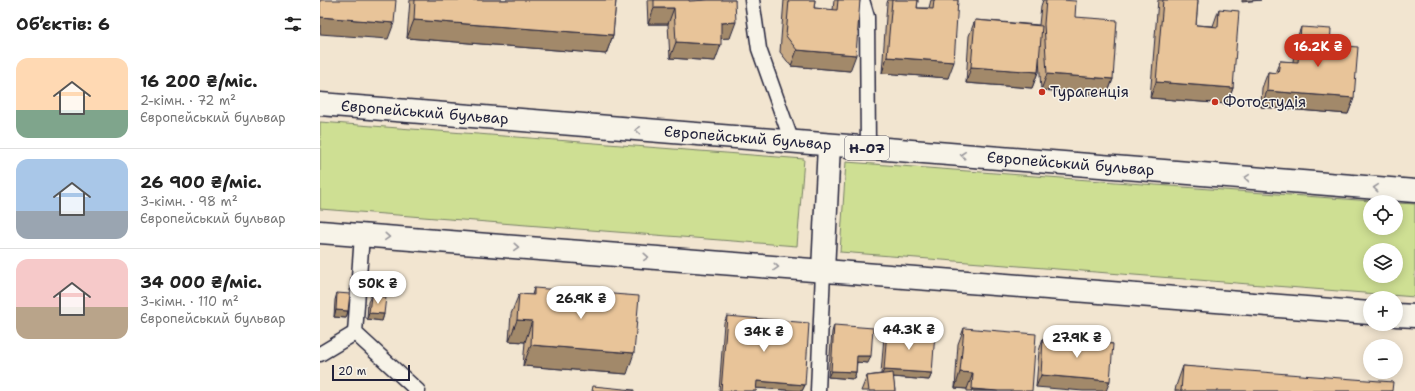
<!DOCTYPE html>
<html lang="uk">
<head>
<meta charset="utf-8">
<style>
  :root { --surface:#fff; --page:#f2f2f2; --text:#222; --muted:#767676; --line:#e0e0e0; --accent:#c8321e }
  body { margin:0; font-family:"Shantell Sans",sans-serif; background:var(--page); color:var(--text); height:100vh; display:flex; flex-direction:column; font-size:15px; white-space:nowrap }
  * { box-sizing:border-box; margin:0 }
  p { font-size:13px; color:var(--muted) }
  .icon { flex:none; width:22px; height:22px; fill:none; stroke:currentColor; stroke-width:2; stroke-linecap:round; stroke-linejoin:round }
  .map { position:relative; flex:1; overflow:hidden }
  .panel { display:flex; flex-direction:column; background:var(--surface); width:320px }
  .panel>* { flex:none }
  .tools { position:absolute; left:1043px; top:195px; display:grid; gap:8px }
  .tools a { display:grid; place-items:center; width:40px; height:40px; border-radius:50%; background:var(--surface); box-shadow:0 2px 10px #0003; font-size:20px }
  .scale { position:absolute; left:12px; bottom:10px; width:78px; box-sizing:border-box; padding-left:4px; border:2px solid #22223b; border-top:0; font-size:11px; line-height:14px; white-space:nowrap; color:#22223b; -webkit-text-stroke:3px #f7f3e8; paint-order:stroke }
  .price { position:absolute; translate:-50% -34px; padding:0 9px; border-radius:14px; background:#fff; color:#222; font-size:13px; line-height:26px; filter:drop-shadow(0 1px 2px #0008) }
  .price::after { content:''; position:absolute; left:50%; top:24px; width:12px; height:9px; margin-left:-6px; background:inherit; clip-path:polygon(0 0,100% 0,50% 100%) }
  .price.selected { background:var(--accent); color:#fff }
  ul { padding:0; list-style:none }
  li { display:flex; align-items:center; gap:12px; height:100px; padding:0 16px }
  li+li { border-top:1px solid var(--line) }
  li span { display:grid; place-items:center; flex:none; width:112px; height:80px; border-radius:12px; color:#555 }
  li>.icon { margin-inline-start:auto }
  span .icon { width:48px; height:48px; fill:#fffc; stroke-width:1 }
  li b { font-size:17px }
  h2 { display:flex; justify-content:space-between; align-items:center; height:48px; padding:0 16px; font-size:17px }
  main { display:flex; flex:1; min-height:0 }
  .map>svg:first-child { display:block }
</style>
</head>
<body>
<main>
<section class="panel">
<h2>Об’єктів: 6<svg class="icon" aria-label="filters" viewBox="0 0 24 24"><path d="M4 7h16M4 17h16"/><circle cx="9" cy="7" r="2"/><circle cx="15" cy="17" r="2"/></svg></h2>
<ul>
<li><span style="background:linear-gradient(#ffd9b3 65%,#7fa58c 0)"><svg class="icon" aria-label="home" viewBox="0 0 24 24"><path d="M3 11l9-7 9 7M6 9v11h12V9"/></svg></span><div><b>16 200 ₴/міс.</b><p>2-кімн. · 72 m²</p><p>Європейський бульвар</p></div></li>
<li><span style="background:linear-gradient(#a9c7e8 65%,#9aa5b1 0)"><svg class="icon" aria-label="home" viewBox="0 0 24 24"><path d="M3 11l9-7 9 7M6 9v11h12V9"/></svg></span><div><b>26 900 ₴/міс.</b><p>3-кімн. · 98 m²</p><p>Європейський бульвар</p></div></li>
<li><span style="background:linear-gradient(#f6c9c9 60%,#b9a48a 0)"><svg class="icon" aria-label="home" viewBox="0 0 24 24"><path d="M3 11l9-7 9 7M6 9v11h12V9"/></svg></span><div><b>34 000 ₴/міс.</b><p>3-кімн. · 110 m²</p><p>Європейський бульвар</p></div></li>
</ul>
</section>
<div class="map">
<svg width="1095" height="391" viewBox="0 0 1095 391">
  <rect width="100%" height="100%" fill="#f2e5d0"/>
  <filter id="ink" filterUnits="userSpaceOnUse"><feTurbulence type="fractalNoise" baseFrequency=".025" numOctaves="2"/><feDisplacementMap in="SourceGraphic" scale="8" xChannelSelector="R" yChannelSelector="G"/><feConvolveMatrix kernelMatrix="1 2 1 2 8 2 1 2 1" color-interpolation-filters="sRGB"/></filter>
  <g filter="url(#ink)">
    <g fill="#cedf93" stroke="#788067" fill-rule="evenodd">
      <polygon points="0,122 484,159 477,246 0,209"/>
      <path d="M526,162L1065,202H1050V228H1076V203L1095,204V297L520,252ZM1050,250H1076V276H1050Z"/>
    </g>
    <g fill="none" stroke-linecap="round" stroke-linejoin="round">
      <defs>
        <g id="service">
          <polyline points="432,0 439,49 472,142"/>
          <polyline points="542,0 547,17 548,148"/>
          <polyline points="35,333 42,235"/>
          <polyline points="35,333 98,391"/>
          <polyline points="0,354 35,333"/>
          <polyline points="498,391 503,271"/>
        </g>
        <g id="primary">
          <path id="s1" d="M0,104L1095,191"/>
          <polyline points="0,232 1050,313"/>
          <polyline points="503,271 509,145"/>
          <polyline points="1076,315 1095,316"/>
        </g>
      </defs>
      <use href="#service" stroke="#22223b" stroke-width="17"/>
      <use href="#primary" stroke="#22223b" stroke-width="25"/>
      <use href="#service" stroke="#f7f3e8" stroke-width="14"/>
      <use href="#primary" stroke="#f7f3e8" stroke-width="22"/>
    </g>
    <g fill="#c8a984" stroke="#22223b">
      <polygon points="90,0 296,0 293,35 286,54 87,38"/>
      <polygon points="327,0 369,0 369,1 381,0 415,0 410,38 401,38 395,61 350,58 348,24 328,24"/>
      <polygon points="464,0 495,0 494,8 513,10 514,0 540,0 530,71 471,66 460,52"/>
      <polygon points="568,0 598,0 597,8 609,8 611,0 638,0 628,78 562,73 567,3"/>
      <polygon points="723,0 741,0 755,17 793,79 787,95 721,90 719,58 718,72 712,88 646,83 649,36 655,20 719,25 721,6"/>
      <polygon points="838,0 878,0 876,25 893,26 899,9 913,88 907,104 830,98"/>
      <polygon points="981,27 1010,45 1034,98 1028,114 941,107 942,88 948,72 955,73 960,61 973,62 975,43"/>
      <polygon points="214,288 307,374 203,366 205,342 189,341 191,314 199,294 212,295"/>
      <polygon points="17,293 28,311 26,318 14,317 15,300"/>
      <polygon points="51,296 64,314 62,321 47,319 48,302"/>
      <polygon points="407,316 485,385 482,391 436,388 436,391 399,391 404,323"/>
      <polygon points="514,325 548,363 537,362 536,372 534,379 508,377 512,332"/>
      <polygon points="644,328 712,391 647,391 647,389 635,388 638,344"/>
      <polygon points="567,329 612,373 609,380 573,377 575,391 541,391 547,376 561,374 564,336"/>
      <polygon points="723,338 793,344 716,387 719,351"/>
      <polygon points="863,366 1072,391 855,391 856,386"/>
    </g>
    <g fill="#a2896b" stroke="#22223b">
      <polygon points="922,0 941,0 922,2"/>
      <polygon points="334,8 354,8 348,24 328,24"/>
      <polygon points="0,17 74,23 68,39 0,34"/>
      <polygon points="94,20 293,35 286,54 87,38"/>
      <polygon points="416,22 410,38 395,39 401,23"/>
      <polygon points="356,42 401,45 395,61 350,58"/>
      <polygon points="477,50 536,55 530,71 471,66"/>
      <polygon points="567,57 634,62 628,78 562,73"/>
      <polygon points="651,67 718,72 712,88 646,83"/>
      <polygon points="727,74 793,79 787,95 721,90"/>
      <polygon points="836,82 913,88 907,104 830,98"/>
      <polygon points="947,91 1034,98 1028,114 941,107"/>
      <polygon points="16,310 28,311 26,318 14,317"/>
      <polygon points="49,313 64,314 62,321 47,319"/>
      <polygon points="197,320 212,321 205,342 189,341"/>
      <polygon points="211,345 314,353 307,374 203,366"/>
      <polygon points="537,356 551,356 548,363 535,362"/>
      <polygon points="564,370 612,373 609,380 561,376"/>
      <polygon points="511,371 536,372 534,379 508,377"/>
      <polygon points="640,372 653,373 647,389 635,388"/>
      <polygon points="721,375 790,381 786,391 763,391 716,387"/>
      <polygon points="437,381 485,385 482,391 434,388"/>
      <polygon points="652,389 678,391 651,391"/>
    </g>
    <g fill="#e8c499" stroke="#22223b">
      <polygon points="0,0 76,0 74,23 0,17"/>
      <polygon points="95,0 296,0 293,35 94,20"/>
      <polygon points="334,0 369,0 369,1 388,0 415,0 416,22 401,23 401,45 356,42 354,8 334,8"/>
      <polygon points="469,0 495,0 494,8 517,10 518,0 540,0 536,55 477,50 466,36"/>
      <polygon points="572,0 598,0 597,8 613,9 614,0 638,0 634,62 567,57"/>
      <polygon points="726,0 741,0 756,1 755,17 797,20 793,79 727,74 724,24"/>
      <polygon points="843,0 878,0 876,25 898,27 899,9 919,11 913,88 836,82"/>
      <polygon points="655,20 722,26 718,72 651,67"/>
      <polygon points="981,27 1011,29 1010,45 1038,47 1034,98 947,91 948,72 958,73 960,61 978,62"/>
      <polygon points="214,288 319,296 314,353 211,345 212,321 197,320 199,294 214,295"/>
      <polygon points="17,293 30,294 28,311 16,310"/>
      <polygon points="51,296 66,297 64,314 49,313"/>
      <polygon points="407,316 489,323 485,385 437,381 436,391 401,391"/>
      <polygon points="514,325 553,328 551,356 537,356 536,372 511,371"/>
      <polygon points="644,328 716,334 712,391 678,391 652,389 653,373 640,372"/>
      <polygon points="567,329 615,333 612,373 564,370"/>
      <polygon points="723,338 793,344 790,381 721,375"/>
      <polygon points="863,366 1073,382 1072,391 861,391"/>
      <polygon points="573,373 575,391 549,391 547,376"/>
      <polygon points="273,386 314,390 314,391 272,391"/>
    </g>
    <defs><path id="oneway-chevron" d="M-2-3.5L2.5 0L-2 3.5" fill="none" stroke-width="1.6" stroke-linecap="round" stroke-linejoin="round"/></defs>
    <g stroke="#97959a">
      <use href="#oneway-chevron" transform="translate(318 130) rotate(-175)"/>
      <use href="#oneway-chevron" transform="translate(643 155) rotate(-175)"/>
      <use href="#oneway-chevron" transform="translate(927 178) rotate(-175)"/>
      <use href="#oneway-chevron" transform="translate(1056 188) rotate(-175)"/>
      <use href="#oneway-chevron" transform="translate(67 237) rotate(4)"/>
      <use href="#oneway-chevron" transform="translate(196 247) rotate(4)"/>
      <use href="#oneway-chevron" transform="translate(326 257) rotate(4)"/>
      <use href="#oneway-chevron" transform="translate(456 267) rotate(4)"/>
    </g>
  </g>
  <g fill="#c8321e" stroke="#f7f3e8" stroke-width="1.5">
    <circle cx="722" cy="92" r="4"/>
    <circle cx="895" cy="102" r="4"/>
  </g>
  <g text-anchor="middle" dominant-baseline="central" stroke-width="3" stroke-linejoin="round" paint-order="stroke">
    <rect fill="#f7f3e8" stroke="#62616f" stroke-width="1" x="525" y="136" width="44" height="24" rx="3"/>
    <g font-size="14" font-weight="bold" fill="#22223b">
      <text x="547" y="148">Н-07</text>
    </g>
    <g font-size="15" fill="#22223b" stroke="#f7f3e8" text-anchor="start">
      <text x="730" y="92">Турагенція</text>
      <text x="903" y="102">Фотостудія</text>
    </g>
    <g font-size="15" fill="#22223b" stroke="#f7f3e8">
      <text stroke="none"><textPath href="#s1" startOffset="105">Європейський бульвар</textPath></text>
      <text stroke="none"><textPath href="#s1" startOffset="429">Європейський бульвар</textPath></text>
      <text stroke="none"><textPath href="#s1" startOffset="753">Європейський бульвар</textPath></text>
    </g>
  </g>
</svg>
<div class="tools">
<a><svg class="icon" aria-label="locate" viewBox="0 0 24 24"><circle cx="12" cy="12" r="6"/><path d="M12 2v4M12 18v4M2 12h4M18 12h4"/></svg></a>
<a><svg class="icon" aria-label="layers" viewBox="0 0 24 24"><path d="M12 4l9 5-9 5-9-5zM3 14l9 5 9-5"/></svg></a>
<a>+</a>
<a>−</a>
</div>
<div class="scale">20 m</div>
<b class="price selected" style="left:998px;top:68px">16.2K ₴</b>
<b class="price" style="left:58px;top:305px">50K ₴</b>
<b class="price" style="left:261px;top:320px">26.9K ₴</b>
<b class="price" style="left:589px;top:351px">44.3K ₴</b>
<b class="price" style="left:444px;top:353px">34K ₴</b>
<b class="price" style="left:757px;top:359px">27.9K ₴</b>
</div>
</main>
</body>
</html>
